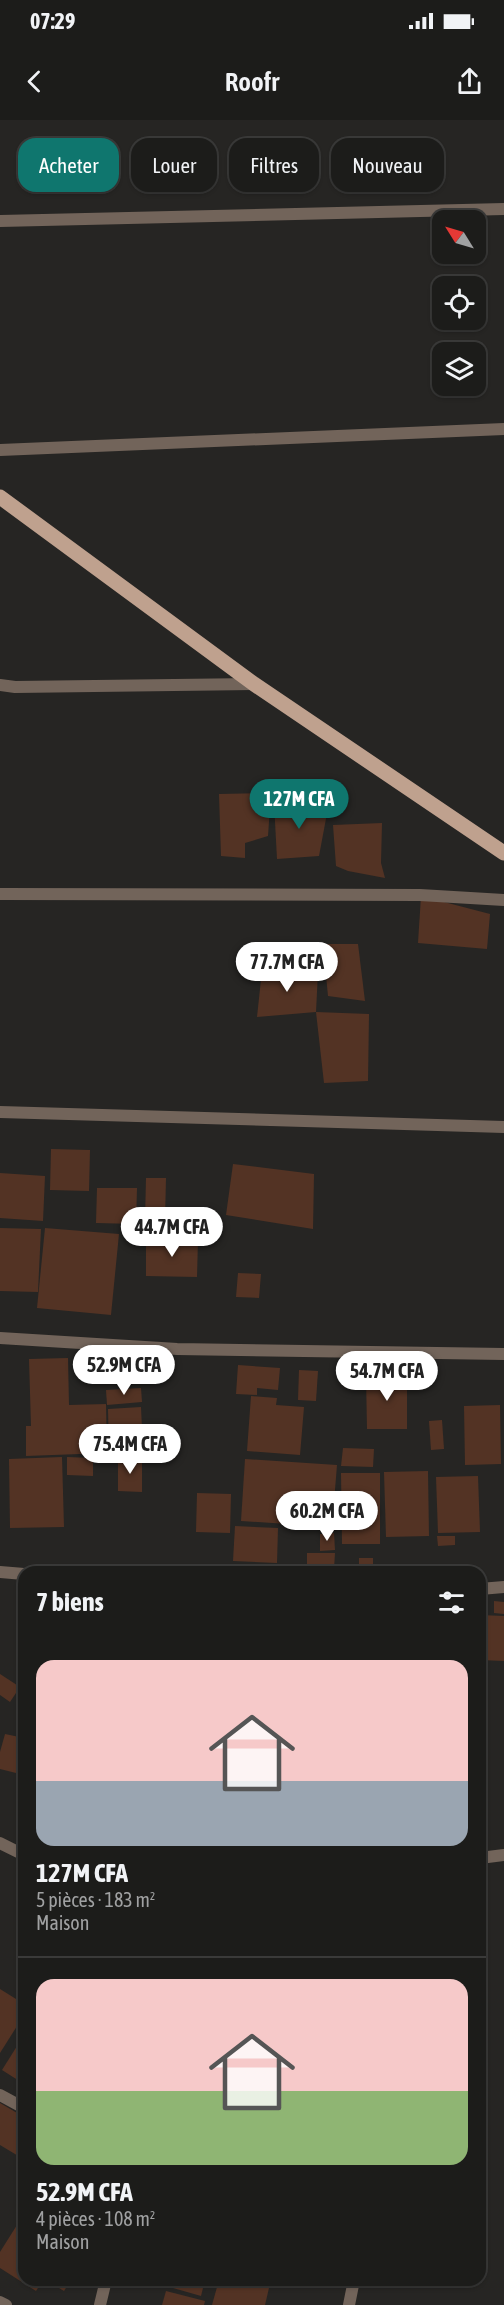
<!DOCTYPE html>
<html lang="fr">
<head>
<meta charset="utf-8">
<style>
  :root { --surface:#1c1c1a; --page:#252523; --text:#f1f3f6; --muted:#a0a1a2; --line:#3a3a39; --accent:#0f766e }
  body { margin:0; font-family:"Asap Condensed",sans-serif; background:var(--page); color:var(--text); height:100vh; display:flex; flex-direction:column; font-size:22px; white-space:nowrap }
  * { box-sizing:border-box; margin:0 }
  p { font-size:20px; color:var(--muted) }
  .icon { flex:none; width:33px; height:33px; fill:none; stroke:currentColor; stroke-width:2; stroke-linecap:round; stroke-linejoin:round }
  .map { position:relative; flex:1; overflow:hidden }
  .drawer { position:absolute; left:18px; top:1446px; width:468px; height:720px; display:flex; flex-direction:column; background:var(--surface); border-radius:18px; box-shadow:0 2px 4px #0004,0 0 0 2px var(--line) }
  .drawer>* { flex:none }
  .banner { position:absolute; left:18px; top:18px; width:468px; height:54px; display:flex; gap:12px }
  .needle { width:39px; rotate:307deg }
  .tools { position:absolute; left:432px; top:90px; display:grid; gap:12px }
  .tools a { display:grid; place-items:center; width:54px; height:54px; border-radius:12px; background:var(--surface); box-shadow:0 2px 4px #0004,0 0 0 2px var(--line); font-size:30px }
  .price { position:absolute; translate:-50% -51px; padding:0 14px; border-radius:21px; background:#fff; color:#222; font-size:20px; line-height:39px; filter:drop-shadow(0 2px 3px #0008) }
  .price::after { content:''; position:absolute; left:50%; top:36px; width:18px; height:14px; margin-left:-9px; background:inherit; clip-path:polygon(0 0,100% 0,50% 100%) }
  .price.current { background:var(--accent); color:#fff }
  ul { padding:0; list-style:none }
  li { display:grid; align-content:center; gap:12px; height:318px; padding:0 18px }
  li+li { border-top:2px solid var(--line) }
  li span { display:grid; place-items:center; height:186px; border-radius:18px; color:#555 }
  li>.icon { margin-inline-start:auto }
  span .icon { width:108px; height:108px; fill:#fffc; stroke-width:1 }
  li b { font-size:26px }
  h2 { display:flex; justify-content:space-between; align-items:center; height:72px; padding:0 18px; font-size:26px }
  .pill { padding:0 21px; border-radius:18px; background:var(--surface); box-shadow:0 2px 4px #0004,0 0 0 2px var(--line); font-size:21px; line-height:54px }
  .pill.current { background:var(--accent); color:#fff }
  .status { display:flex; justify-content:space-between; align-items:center; height:42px; padding:0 30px; background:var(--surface); direction:ltr }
  .status svg { height:16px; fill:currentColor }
  header { display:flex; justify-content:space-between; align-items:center; height:78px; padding:0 18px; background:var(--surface); font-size:27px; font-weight:600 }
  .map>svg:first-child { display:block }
</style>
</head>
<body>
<div class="status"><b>07:29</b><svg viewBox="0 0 49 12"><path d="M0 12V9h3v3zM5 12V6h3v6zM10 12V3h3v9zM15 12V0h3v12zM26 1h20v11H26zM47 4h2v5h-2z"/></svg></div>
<header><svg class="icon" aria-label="back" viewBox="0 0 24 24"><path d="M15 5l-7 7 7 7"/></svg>Roofr<svg class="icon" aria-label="share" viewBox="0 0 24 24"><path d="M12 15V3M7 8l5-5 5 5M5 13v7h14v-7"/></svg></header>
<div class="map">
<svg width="504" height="2185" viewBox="0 0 504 2185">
  <rect width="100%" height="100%" fill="#262523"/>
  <g fill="#533324">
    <polygon points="271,673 268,716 245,723 245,738 221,736 219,674"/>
    <polygon points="274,683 328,688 319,736 277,739"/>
    <polygon points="382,703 381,743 385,758 348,751 336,746 333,705"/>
    <polygon points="421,776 490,794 487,829 418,823"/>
    <polygon points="323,824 358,824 365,881 328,876"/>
    <polygon points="262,850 318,852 316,892 257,897"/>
    <polygon points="316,892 369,894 368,961 324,963"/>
    <polygon points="51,1029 90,1030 89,1071 50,1070"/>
    <polygon points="233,1044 314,1054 313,1109 226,1095"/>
    <polygon points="0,1053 45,1056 43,1101 0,1098"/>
    <polygon points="146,1058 166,1058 165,1100 145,1100"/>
    <polygon points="97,1068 137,1068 136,1104 96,1103"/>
    <polygon points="0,1108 41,1109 38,1172 0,1171"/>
    <polygon points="45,1108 119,1114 111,1195 37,1188"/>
    <polygon points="146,1120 198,1120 197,1157 146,1156"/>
    <polygon points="238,1153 261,1154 259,1178 236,1177"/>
    <polygon points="68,1238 69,1285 106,1284 107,1333 26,1336 26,1306 31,1306 29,1239"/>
    <polygon points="238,1245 280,1248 278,1270 257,1268 257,1275 236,1274"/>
    <polygon points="299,1250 318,1251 316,1281 298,1280"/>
    <polygon points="407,1255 407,1309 367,1309 366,1256"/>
    <polygon points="141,1268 142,1282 107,1285 106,1270"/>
    <polygon points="251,1276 277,1278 276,1285 304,1287 300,1335 247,1331"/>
    <polygon points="500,1285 501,1344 465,1345 464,1286"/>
    <polygon points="141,1287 143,1330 109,1332 108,1289"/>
    <polygon points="442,1300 444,1329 431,1330 429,1301"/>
    <polygon points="343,1328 374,1329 373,1347 341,1346"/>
    <polygon points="62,1337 64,1407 10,1408 9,1339"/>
    <polygon points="67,1337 93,1338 93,1356 67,1355"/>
    <polygon points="118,1339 142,1339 142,1372 118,1371"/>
    <polygon points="245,1339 337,1345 332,1407 241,1401"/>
    <polygon points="428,1351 429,1416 386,1417 384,1352"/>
    <polygon points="341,1353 380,1353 380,1424 342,1424"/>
    <polygon points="478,1356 480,1412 438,1413 436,1357"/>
    <polygon points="197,1373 231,1374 230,1413 196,1412"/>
    <polygon points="235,1406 278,1408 277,1443 233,1441"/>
    <polygon points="334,1413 335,1430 320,1431 320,1414"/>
    <polygon points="437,1416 455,1416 455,1425 438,1426"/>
    <polygon points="307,1433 335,1433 334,1449 307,1448"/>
    <rect x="359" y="1438" width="14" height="12"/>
    <polygon points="494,1481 504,1482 504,1494 494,1493"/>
    <polygon points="480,1495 504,1496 504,1541 480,1540"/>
    <polygon points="0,1554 20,1567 10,1582 0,1575"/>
    <polygon points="5,1614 24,1618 24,1655 0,1649 0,1632"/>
    <polygon points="0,1869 24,1884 24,1895 0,1933"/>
    <polygon points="24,1915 24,1964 2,1950"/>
    <polygon points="0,1983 24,1997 24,2030 20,2037 0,2025"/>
    <polygon points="17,2105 24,2110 24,2160 43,2160 36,2171 0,2148 0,2132"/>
    <polygon points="57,2160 71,2160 64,2171 54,2165"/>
    <polygon points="167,2160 205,2160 201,2176 166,2166"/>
    <polygon points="219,2160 237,2160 269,2168 265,2185 212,2185"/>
    <polygon points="166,2171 205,2181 204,2185 162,2185"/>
  </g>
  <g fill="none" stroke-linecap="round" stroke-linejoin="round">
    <g stroke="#72645a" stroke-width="12">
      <polyline points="0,101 504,89"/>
      <polyline points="0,330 504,309"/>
      <polyline points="0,565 15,567 254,564"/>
      <polyline points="0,774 420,775 504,780"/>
      <polyline points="0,992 504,1007"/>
      <polyline points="0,1218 177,1229 504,1234"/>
      <polyline points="0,1452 24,1454"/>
      <polyline points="480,1469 504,1467"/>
      <polyline points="0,1723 24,1735"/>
      <polyline points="480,1738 504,1735"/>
      <polyline points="0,1975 24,1988"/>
      <polyline points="0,2182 6,2185"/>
      <polyline points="100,2185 106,2160"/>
      <polyline points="349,2185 354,2160"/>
    </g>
    <polyline stroke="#bfa18e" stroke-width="15" points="0,377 254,564 504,733"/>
  </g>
</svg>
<div class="tools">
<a><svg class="needle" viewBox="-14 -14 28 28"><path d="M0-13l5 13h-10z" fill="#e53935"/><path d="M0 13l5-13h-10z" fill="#a0a1a2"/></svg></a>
<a><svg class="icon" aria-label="locate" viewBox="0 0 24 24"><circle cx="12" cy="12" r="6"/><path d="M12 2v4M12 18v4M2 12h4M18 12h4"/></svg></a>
<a><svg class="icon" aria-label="layers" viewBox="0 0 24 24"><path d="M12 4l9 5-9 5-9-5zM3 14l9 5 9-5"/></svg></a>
</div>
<b class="price current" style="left:299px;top:710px">127M CFA</b>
<b class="price" style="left:287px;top:873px">77.7M CFA</b>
<b class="price" style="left:172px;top:1138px">44.7M CFA</b>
<b class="price" style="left:124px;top:1276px">52.9M CFA</b>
<b class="price" style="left:387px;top:1282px">54.7M CFA</b>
<b class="price" style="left:130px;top:1355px">75.4M CFA</b>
<b class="price" style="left:327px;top:1422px">60.2M CFA</b>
<div class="banner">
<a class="pill current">Acheter</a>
<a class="pill">Louer</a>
<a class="pill">Filtres</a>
<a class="pill">Nouveau</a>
</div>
<section class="drawer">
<h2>7 biens<svg class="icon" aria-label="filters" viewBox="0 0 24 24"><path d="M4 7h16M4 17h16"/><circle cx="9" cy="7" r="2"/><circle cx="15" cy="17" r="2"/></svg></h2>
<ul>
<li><span style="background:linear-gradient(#f6c9c9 65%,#9aa5b1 0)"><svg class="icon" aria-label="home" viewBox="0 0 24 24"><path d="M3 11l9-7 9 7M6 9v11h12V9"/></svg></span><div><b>127M CFA</b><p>5 pièces · 183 m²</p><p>Maison</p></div></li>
<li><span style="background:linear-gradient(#f6c9c9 60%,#8fb573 0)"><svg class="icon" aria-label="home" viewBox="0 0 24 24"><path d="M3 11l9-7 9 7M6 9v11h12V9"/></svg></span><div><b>52.9M CFA</b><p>4 pièces · 108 m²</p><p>Maison</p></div></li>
</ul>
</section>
</div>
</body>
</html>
